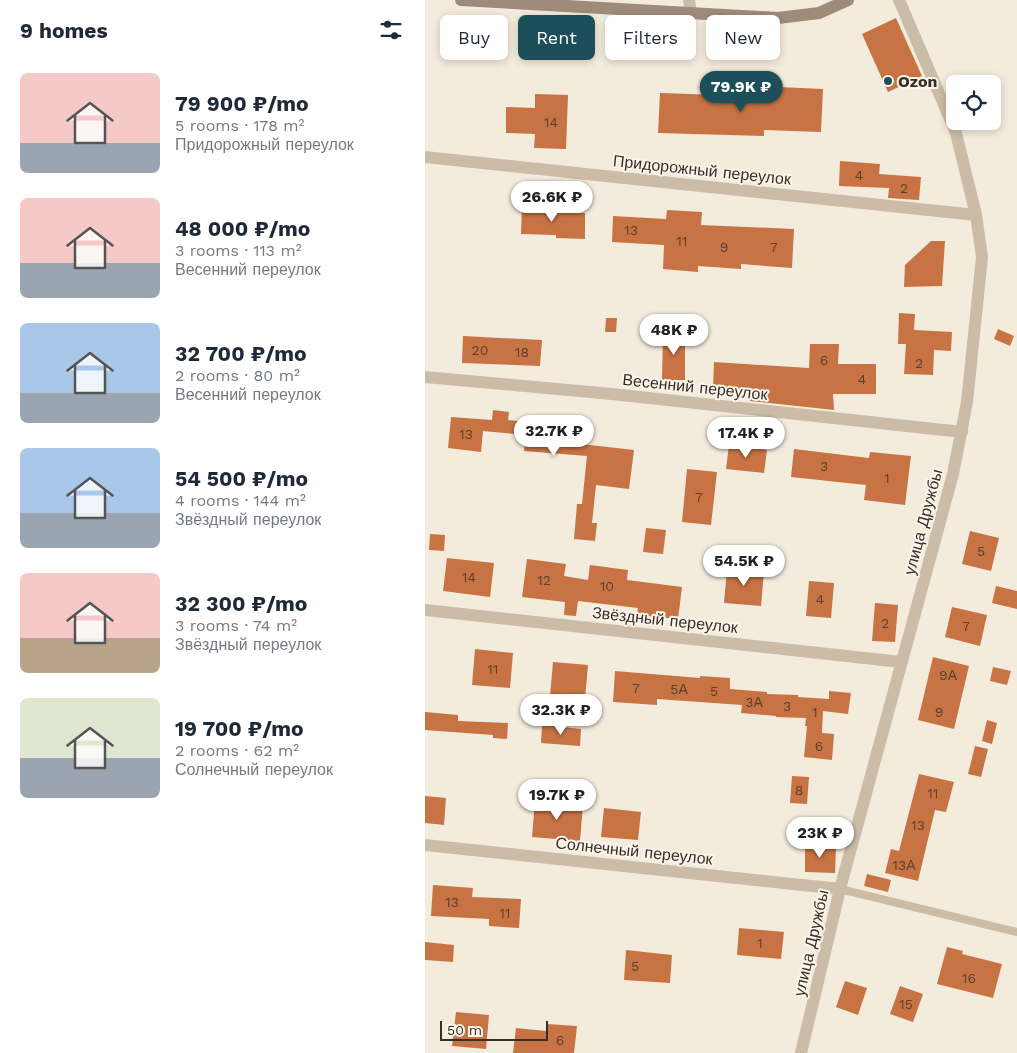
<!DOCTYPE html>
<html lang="en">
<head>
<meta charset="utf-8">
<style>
  :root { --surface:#fff; --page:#f2f2f3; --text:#1f2937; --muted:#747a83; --accent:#1d4f5a }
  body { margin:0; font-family:"Work Sans",sans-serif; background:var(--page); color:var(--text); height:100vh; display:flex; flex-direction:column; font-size:19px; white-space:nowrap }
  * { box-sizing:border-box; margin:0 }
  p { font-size:16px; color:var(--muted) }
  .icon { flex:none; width:28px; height:28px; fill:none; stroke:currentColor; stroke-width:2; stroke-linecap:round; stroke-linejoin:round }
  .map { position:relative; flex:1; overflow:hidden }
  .details { display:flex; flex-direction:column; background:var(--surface); width:425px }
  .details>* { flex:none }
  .top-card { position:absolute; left:15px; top:15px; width:475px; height:45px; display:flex; gap:10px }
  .tools { position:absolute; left:521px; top:75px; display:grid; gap:10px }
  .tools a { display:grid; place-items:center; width:55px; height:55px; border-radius:8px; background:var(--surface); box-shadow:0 2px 8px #0003; font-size:25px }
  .scale { position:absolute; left:15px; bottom:12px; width:108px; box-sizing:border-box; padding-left:5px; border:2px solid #382f28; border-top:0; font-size:14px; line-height:18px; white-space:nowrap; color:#382f28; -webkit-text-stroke:4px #faf4e9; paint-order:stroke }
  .price { position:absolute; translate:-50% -42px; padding:0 11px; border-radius:18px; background:#fff; color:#222; font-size:16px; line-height:32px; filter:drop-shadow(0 1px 2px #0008) }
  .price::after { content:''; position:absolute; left:50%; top:30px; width:15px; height:11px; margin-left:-8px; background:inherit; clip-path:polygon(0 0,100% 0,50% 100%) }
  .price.on { background:var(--accent); color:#fff }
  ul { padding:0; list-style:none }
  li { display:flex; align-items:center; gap:15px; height:125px; padding:0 20px }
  li span { display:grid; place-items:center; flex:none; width:140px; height:100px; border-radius:8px; color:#555 }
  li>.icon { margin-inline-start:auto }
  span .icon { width:60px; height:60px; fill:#fffc; stroke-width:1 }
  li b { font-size:21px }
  h2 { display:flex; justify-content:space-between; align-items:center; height:60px; padding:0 20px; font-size:21px }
  .chip { padding:0 18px; border-radius:8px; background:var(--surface); box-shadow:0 2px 8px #0003; font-size:18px; line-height:45px }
  .chip.on { background:var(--accent); color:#fff }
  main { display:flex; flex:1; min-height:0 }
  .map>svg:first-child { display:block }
</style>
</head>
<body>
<main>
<section class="details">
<h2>9 homes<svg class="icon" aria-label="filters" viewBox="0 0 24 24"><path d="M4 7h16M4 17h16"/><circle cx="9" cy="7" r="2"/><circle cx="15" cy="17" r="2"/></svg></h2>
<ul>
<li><span style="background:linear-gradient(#f6c9c9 70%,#9aa5b1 0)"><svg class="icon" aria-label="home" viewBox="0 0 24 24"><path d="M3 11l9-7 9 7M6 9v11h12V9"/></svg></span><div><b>79 900 ₽/mo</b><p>5 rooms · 178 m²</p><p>Придорожный переулок</p></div></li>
<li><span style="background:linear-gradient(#f6c9c9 65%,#9aa5b1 0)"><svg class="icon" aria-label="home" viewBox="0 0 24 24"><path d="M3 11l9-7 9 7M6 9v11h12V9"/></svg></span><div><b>48 000 ₽/mo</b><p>3 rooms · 113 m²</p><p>Весенний переулок</p></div></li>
<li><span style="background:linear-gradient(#a9c7e8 70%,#9aa5b1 0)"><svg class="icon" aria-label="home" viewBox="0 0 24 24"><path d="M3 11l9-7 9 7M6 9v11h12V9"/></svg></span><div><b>32 700 ₽/mo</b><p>2 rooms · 80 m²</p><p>Весенний переулок</p></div></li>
<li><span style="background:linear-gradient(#a9c7e8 65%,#9aa5b1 0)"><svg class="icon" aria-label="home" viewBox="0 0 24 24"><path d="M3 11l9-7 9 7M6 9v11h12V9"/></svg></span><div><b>54 500 ₽/mo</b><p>4 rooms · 144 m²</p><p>Звёздный переулок</p></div></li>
<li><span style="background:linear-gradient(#f6c9c9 65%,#b9a48a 0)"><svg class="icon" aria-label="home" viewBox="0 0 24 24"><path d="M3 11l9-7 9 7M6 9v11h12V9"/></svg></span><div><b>32 300 ₽/mo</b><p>3 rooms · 74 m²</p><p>Звёздный переулок</p></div></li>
<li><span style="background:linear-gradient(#dfe7d0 60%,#9aa5b1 0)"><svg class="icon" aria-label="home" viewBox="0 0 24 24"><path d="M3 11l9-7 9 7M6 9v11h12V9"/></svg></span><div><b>19 700 ₽/mo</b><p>2 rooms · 62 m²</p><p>Солнечный переулок</p></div></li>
</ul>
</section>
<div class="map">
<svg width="592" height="1053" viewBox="0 0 592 1053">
  <rect width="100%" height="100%" fill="#f3ebdc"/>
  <g fill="#c87344">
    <polygon points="471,18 497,76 463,92 437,34"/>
    <polygon points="354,87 398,89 396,132 339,130 339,136 233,133 235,93 353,97"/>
    <polygon points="110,94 143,95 141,149 109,148 110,134 81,133 81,107 110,108"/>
    <polygon points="415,161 455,164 454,174 496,177 494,200 463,198 464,188 414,186"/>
    <polygon points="97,204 121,205 121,213 160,213 160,239 131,238 131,235 96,234"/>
    <polygon points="242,210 277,212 276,225 369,229 367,268 316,264 316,269 273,266 273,272 238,269 239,245 187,242 188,216 241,219"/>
    <polygon points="506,241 520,241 517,286 479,287 480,265"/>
    <polygon points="474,313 490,314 489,330 527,332 526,351 509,350 508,375 479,374 481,344 473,344"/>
    <polygon points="181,318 192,318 191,332 180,332"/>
    <polygon points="573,329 589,336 585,346 569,339"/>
    <polygon points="238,332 260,332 260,380 237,381"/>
    <polygon points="38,336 117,340 115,366 37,363"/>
    <polygon points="385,344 414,344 413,364 451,364 451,394 408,394 409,410 325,401 325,389 288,387 289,362 384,368"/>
    <polygon points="68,410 84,412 83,420 134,425 134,434 157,437 156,444 209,450 204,489 171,485 167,523 172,523 170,541 149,539 152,504 157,504 162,456 99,451 101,435 58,431 56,452 23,448 26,417 67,420"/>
    <polygon points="304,445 342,450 339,473 301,469"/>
    <polygon points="369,449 444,458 445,452 486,456 480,505 439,500 441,485 366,477"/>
    <polygon points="262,469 292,472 286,525 257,522"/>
    <polygon points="221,528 241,530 238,554 218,552"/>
    <polygon points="545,531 574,538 566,571 537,564"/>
    <polygon points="5,534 20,535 19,551 4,550"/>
    <polygon points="22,558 69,563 65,597 18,591"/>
    <polygon points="102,559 141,564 139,576 163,580 165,565 203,570 202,580 257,587 253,619 212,615 213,608 153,601 151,616 139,615 140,602 97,597"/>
    <polygon points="302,569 339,572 336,606 299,603"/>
    <polygon points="384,581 409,583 406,618 381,616"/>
    <polygon points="571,586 592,591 592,609 567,603"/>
    <polygon points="450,603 473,605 470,642 447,641"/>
    <polygon points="527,607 562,615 555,646 520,637"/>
    <polygon points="50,649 88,653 85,688 47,685"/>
    <polygon points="508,657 544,666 529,729 493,720"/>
    <polygon points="128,662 163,665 160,699 125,696"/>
    <polygon points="568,667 586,671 582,685 565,681"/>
    <polygon points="190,671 275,678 275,676 305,678 305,689 342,692 342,694 373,695 373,697 404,699 404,691 426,693 423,714 398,711 397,733 409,734 407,760 379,757 382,726 380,726 381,718 351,717 351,716 316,713 317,705 232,699 232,705 188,702"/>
    <polygon points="0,712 33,715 33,721 83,723 82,739 68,738 68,735 0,730"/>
    <polygon points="562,720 572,723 567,744 557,741"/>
    <polygon points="117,725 156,729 155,746 116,743"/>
    <polygon points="550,746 563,749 556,777 543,774"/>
    <polygon points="494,774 529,782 521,812 510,810 493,881 460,873 466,849 474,851"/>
    <polygon points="367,776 384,777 382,804 365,803"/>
    <polygon points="0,796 21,798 19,825 0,823"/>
    <polygon points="110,801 158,805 155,841 107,837"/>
    <polygon points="179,808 216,812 213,840 176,837"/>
    <polygon points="380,846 411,847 410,873 380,872"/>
    <polygon points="442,874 466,880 463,892 439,886"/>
    <polygon points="8,885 48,888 47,897 96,899 94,928 64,926 64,919 6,916"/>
    <polygon points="314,928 359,932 356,959 312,955"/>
    <polygon points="0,942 29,945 28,962 0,960"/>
    <polygon points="522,947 538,951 537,954 577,964 568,998 512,984"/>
    <polygon points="201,950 247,955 245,983 199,980"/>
    <polygon points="420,981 442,988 433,1015 411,1007"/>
    <polygon points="475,986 498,994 488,1022 465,1014"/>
    <polygon points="31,1012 64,1015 61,1049 27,1046"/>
    <polygon points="122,1024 152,1026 149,1053 88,1053 91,1028 121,1031"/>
  </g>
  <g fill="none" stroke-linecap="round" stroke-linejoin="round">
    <polyline stroke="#cbbca8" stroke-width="8" points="415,889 592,932"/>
    <g stroke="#cbbca8" stroke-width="12">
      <polyline points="264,0 266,13"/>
      <polyline points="0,157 551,215"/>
      <polyline points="0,377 187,394 537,432"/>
      <polyline points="0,610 476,662"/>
      <polyline points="0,845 415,889"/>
      <polyline points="376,1053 415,889 528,474 542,402 557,257 551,215 531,133 474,0"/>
    </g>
    <polyline stroke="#9f8b79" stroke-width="12" points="36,0 353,18 394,13 423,0"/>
  </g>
  <circle fill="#1d4f5a" stroke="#faf4e9" stroke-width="2" cx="463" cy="81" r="5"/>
  <g text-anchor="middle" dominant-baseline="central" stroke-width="4" stroke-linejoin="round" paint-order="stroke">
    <g font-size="14" fill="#5c402f">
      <text x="126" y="122">14</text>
      <text x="434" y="175">4</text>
      <text x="479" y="188">2</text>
      <text x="206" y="230">13</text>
      <text x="257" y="241">11</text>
      <text x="299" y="247">9</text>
      <text x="349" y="247">7</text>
      <text x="55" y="350">20</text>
      <text x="97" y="352">18</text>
      <text x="399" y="360">6</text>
      <text x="494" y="363">2</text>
      <text x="437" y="379">4</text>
      <text x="41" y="434">13</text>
      <text x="399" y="466">3</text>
      <text x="462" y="478">1</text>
      <text x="274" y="497">7</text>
      <text x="556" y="551">5</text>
      <text x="44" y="577">14</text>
      <text x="119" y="580">12</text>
      <text x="182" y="586">10</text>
      <text x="395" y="599">4</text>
      <text x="460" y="623">2</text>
      <text x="541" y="626">7</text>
      <text x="68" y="669">11</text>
      <text x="523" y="675">9А</text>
      <text x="211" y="688">7</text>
      <text x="254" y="689">5А</text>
      <text x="289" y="691">5</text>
      <text x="329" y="702">3А</text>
      <text x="362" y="706">3</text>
      <text x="390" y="712">1</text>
      <text x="514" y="712">9</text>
      <text x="394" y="746">6</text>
      <text x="374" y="790">8</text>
      <text x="508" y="793">11</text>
      <text x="493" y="825">13</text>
      <text x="479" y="865">13А</text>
      <text x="27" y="902">13</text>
      <text x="80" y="913">11</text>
      <text x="335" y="943">1</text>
      <text x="210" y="966">5</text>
      <text x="544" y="978">16</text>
      <text x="481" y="1004">15</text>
      <text x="135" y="1040">6</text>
    </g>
    <g font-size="16" font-weight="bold" fill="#382f28" stroke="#faf4e9" text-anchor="start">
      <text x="473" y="81">Ozon</text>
    </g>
    <g font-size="16" fill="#382f28" stroke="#faf4e9">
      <text transform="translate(277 170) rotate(6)">Придорожный переулок</text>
      <text transform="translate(270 387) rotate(6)">Весенний переулок</text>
      <text transform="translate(498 522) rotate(-75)">улица Дружбы</text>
      <text transform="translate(240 620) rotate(6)">Звёздный переулок</text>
      <text transform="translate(209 851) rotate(6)">Солнечный переулок</text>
      <text transform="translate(386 943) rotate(-77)">улица Дружбы</text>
    </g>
  </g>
</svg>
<div class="tools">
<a><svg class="icon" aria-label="locate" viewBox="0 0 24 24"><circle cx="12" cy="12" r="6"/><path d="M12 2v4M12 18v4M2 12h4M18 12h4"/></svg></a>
</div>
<div class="scale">50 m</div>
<b class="price on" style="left:316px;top:113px">79.9K ₽</b>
<b class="price" style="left:127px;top:223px">26.6K ₽</b>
<b class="price" style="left:249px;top:356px">48K ₽</b>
<b class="price" style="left:129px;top:457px">32.7K ₽</b>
<b class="price" style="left:321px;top:459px">17.4K ₽</b>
<b class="price" style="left:319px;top:587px">54.5K ₽</b>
<b class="price" style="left:136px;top:736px">32.3K ₽</b>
<b class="price" style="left:132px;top:821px">19.7K ₽</b>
<b class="price" style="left:395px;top:859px">23K ₽</b>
<div class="top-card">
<a class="chip">Buy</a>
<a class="chip on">Rent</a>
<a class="chip">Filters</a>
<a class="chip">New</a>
</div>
</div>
</main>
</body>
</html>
